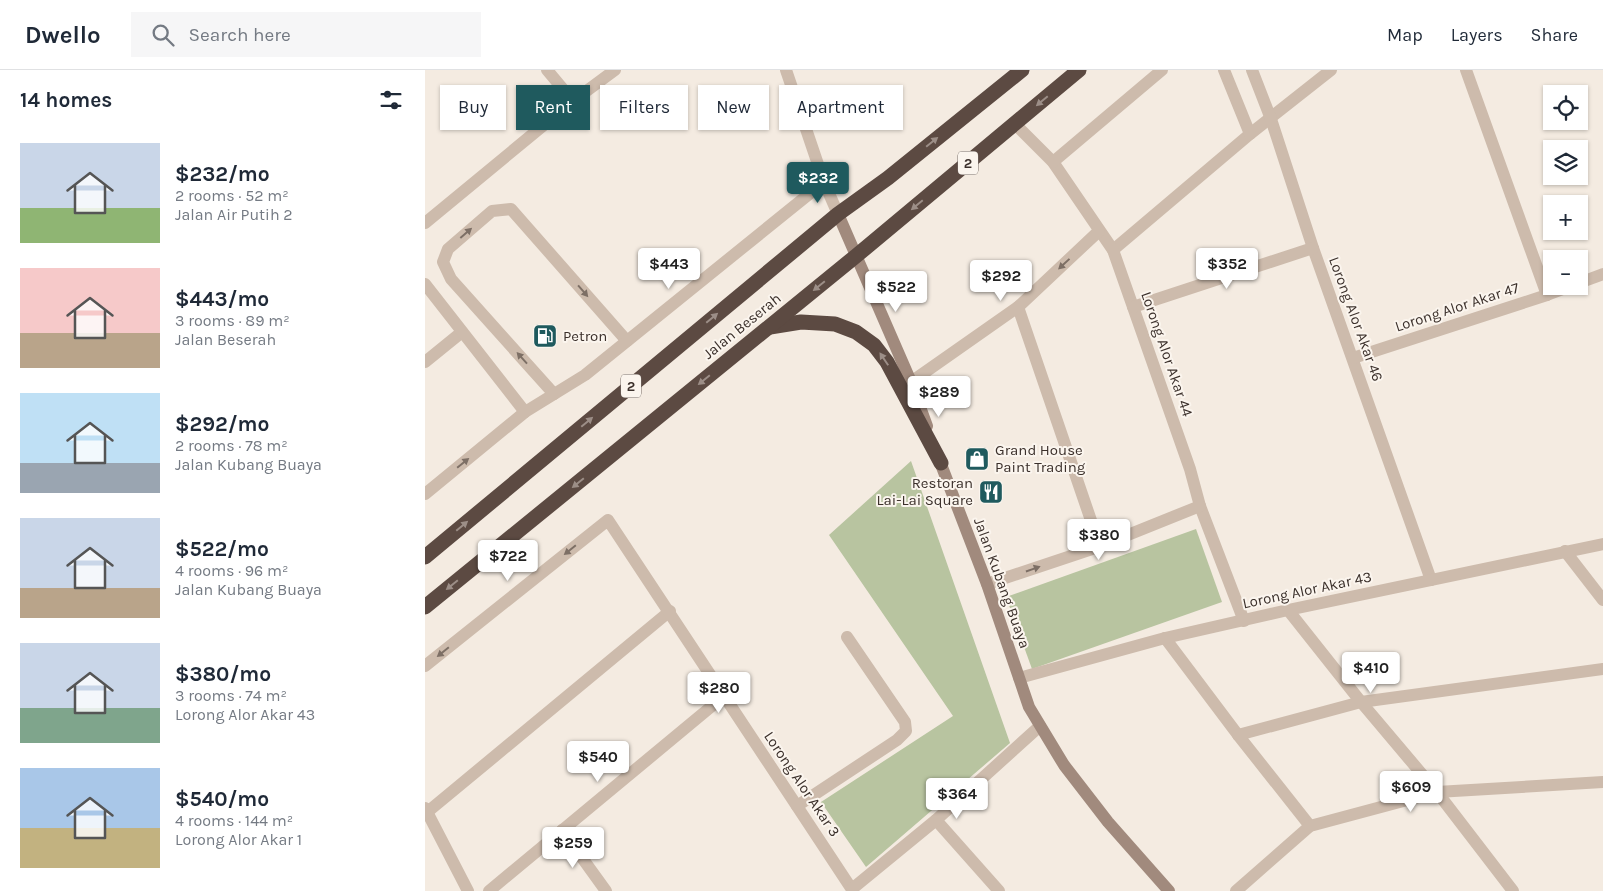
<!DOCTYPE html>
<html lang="en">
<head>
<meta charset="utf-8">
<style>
  :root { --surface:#fff; --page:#f6f6f7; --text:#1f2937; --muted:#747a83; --line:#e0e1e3; --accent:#1f5a5e }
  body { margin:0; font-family:Karla,sans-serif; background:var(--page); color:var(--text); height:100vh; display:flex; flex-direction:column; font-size:19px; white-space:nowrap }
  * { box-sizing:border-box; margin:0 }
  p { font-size:16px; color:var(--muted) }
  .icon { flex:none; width:28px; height:28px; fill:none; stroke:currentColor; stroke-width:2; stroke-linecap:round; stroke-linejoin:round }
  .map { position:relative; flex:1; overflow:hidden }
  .drawer { display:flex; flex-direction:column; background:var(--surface); width:425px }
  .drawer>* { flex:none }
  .guide { position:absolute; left:15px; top:15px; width:475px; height:45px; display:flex; gap:10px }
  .tools { position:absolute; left:1118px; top:15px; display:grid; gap:10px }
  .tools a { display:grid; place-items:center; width:45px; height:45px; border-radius:0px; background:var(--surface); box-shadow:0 1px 4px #0004; font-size:25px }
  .price { position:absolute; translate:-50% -42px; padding:0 11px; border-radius:5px; background:#fff; color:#222; font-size:16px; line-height:32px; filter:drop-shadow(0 1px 2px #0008) }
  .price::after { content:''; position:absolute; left:50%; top:30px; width:15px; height:11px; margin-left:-8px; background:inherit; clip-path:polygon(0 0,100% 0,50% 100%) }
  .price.active { background:var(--accent); color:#fff }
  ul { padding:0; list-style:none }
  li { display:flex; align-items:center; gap:15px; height:125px; padding:0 20px }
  li span { display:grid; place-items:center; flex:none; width:140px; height:100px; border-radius:0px; color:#555 }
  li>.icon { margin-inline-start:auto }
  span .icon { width:60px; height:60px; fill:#fffc; stroke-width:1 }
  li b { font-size:21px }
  h2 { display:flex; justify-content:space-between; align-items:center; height:60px; padding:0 20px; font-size:21px }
  .pill { padding:0 18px; border-radius:0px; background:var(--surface); box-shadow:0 1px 4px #0004; font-size:18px; line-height:45px }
  .pill.active { background:var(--accent); color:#fff }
  header { display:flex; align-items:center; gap:30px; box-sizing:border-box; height:70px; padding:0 25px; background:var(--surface); border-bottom:1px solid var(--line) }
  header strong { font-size:24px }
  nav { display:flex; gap:28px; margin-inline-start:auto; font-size:18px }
  .search { width:350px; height:45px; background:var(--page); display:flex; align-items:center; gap:12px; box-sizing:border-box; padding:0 18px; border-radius:0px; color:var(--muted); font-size:19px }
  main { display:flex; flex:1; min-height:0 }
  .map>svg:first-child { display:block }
</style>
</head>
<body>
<header>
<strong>Dwello</strong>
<div class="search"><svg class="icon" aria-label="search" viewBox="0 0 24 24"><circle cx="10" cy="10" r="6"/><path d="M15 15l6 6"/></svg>Search here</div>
<nav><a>Map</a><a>Layers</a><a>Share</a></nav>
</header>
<main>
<section class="drawer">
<h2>14 homes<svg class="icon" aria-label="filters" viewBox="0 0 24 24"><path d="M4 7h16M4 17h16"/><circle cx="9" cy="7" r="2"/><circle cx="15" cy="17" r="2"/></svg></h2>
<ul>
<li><span style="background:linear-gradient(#c9d6e8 65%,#8fb573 0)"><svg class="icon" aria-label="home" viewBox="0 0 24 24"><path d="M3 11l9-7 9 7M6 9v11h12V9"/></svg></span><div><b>$232/mo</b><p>2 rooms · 52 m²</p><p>Jalan Air Putih 2</p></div></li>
<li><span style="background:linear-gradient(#f6c9c9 65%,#b9a48a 0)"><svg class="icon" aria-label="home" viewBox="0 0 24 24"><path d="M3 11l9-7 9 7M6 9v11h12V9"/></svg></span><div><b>$443/mo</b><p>3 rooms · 89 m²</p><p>Jalan Beserah</p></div></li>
<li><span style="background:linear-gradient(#bfe0f5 70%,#9aa5b1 0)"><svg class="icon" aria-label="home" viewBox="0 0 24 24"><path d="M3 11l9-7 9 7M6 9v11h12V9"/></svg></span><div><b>$292/mo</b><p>2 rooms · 78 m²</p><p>Jalan Kubang Buaya</p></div></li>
<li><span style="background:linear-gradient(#c9d6e8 70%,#b9a48a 0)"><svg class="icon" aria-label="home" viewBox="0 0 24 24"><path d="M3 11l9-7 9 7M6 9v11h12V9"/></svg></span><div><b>$522/mo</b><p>4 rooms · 96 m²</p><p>Jalan Kubang Buaya</p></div></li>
<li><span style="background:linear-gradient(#c9d6e8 65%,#7fa58c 0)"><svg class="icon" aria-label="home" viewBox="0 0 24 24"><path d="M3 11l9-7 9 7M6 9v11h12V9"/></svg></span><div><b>$380/mo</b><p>3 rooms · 74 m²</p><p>Lorong Alor Akar 43</p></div></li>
<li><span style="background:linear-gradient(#a9c7e8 60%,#c2b280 0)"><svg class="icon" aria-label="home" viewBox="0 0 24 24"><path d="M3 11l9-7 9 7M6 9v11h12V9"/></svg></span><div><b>$540/mo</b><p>4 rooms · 144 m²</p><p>Lorong Alor Akar 1</p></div></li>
</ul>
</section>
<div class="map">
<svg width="1178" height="821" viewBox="0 0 1178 821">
  <rect width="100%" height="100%" fill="#f4ebe1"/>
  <g fill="#b8c4a0">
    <polygon points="486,391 585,673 441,797 396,732 528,646 404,465"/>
    <polygon points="771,459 797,532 607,599 581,527"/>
  </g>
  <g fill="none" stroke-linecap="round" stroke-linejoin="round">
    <g stroke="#cdbbac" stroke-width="12">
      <polyline points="688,180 825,64 906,0"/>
      <polyline points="593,237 671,465 673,477"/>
      <polyline points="0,292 37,262"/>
      <polyline points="129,324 26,209 18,192 23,179 67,141 86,139 202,271"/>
      <polyline points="1140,481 1178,530"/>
      <polyline points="740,568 813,665 885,756"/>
      <polyline points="813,665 936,632 1178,599"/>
      <polyline points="372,736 472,670 481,661 480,652 422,567"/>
      <polyline points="0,738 43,821"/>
      <polyline points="0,744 245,541"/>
      <polyline points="511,750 574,821"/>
    </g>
    <g stroke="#cdbbac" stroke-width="12">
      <polyline points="122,0 148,31"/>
      <polyline points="361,0 399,112 413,144"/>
      <polyline points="799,0 825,64"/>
      <polyline points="827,0 846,49 888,178 1006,510"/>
      <polyline points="1041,0 1122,225"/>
      <polyline points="589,53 628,92 688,180 765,399 775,436 819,551"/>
      <polyline points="628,92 737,0"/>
      <polyline points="0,153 148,31 190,0"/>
      <polyline points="1154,213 1178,204"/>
      <polyline points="0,214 100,342"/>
      <polyline points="708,237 888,178"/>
      <polyline points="928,288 1122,225 1146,216"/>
      <polyline points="486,312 593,237 674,161"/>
      <polyline points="0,424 100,342 160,305 399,112"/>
      <polyline points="562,514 673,477 775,436"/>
      <polyline points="863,540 936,632 1012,722 1088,821"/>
      <polyline points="0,596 183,450 428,821"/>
      <polyline points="594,608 740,568 863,540 1178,474"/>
      <polyline points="137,760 181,821"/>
      <polyline points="427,819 511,750 615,656"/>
      <polyline points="64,821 299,626"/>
      <polyline points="811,821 885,756 1012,722 1178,712"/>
    </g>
    <g stroke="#a18a7d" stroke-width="12">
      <polyline points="413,144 486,312 502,356"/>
      <polyline points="512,384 562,514 604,637 639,695 683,752 744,821"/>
    </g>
    <g stroke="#5c4a42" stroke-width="15">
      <polyline points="345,257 376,252 410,254 431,262 449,275 462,292 516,393"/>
      <polyline points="0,487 413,144 463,108 597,0"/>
      <polyline points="0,537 431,186 654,0"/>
    </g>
  </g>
  <defs><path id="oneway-solid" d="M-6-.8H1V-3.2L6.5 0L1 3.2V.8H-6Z" transform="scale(1.25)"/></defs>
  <g fill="#9c8e87">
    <use href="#oneway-solid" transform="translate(617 31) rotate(140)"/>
    <use href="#oneway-solid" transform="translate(507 72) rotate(-39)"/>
    <use href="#oneway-solid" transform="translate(492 135) rotate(140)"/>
    <use href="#oneway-solid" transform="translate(394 216) rotate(141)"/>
    <use href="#oneway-solid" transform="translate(287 248) rotate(-40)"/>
    <use href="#oneway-solid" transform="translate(459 289) rotate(-124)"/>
    <use href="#oneway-solid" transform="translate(279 310) rotate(141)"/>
    <use href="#oneway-solid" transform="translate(162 352) rotate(-40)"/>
    <use href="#oneway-solid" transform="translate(153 413) rotate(141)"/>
    <use href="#oneway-solid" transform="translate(37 456) rotate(-40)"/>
    <use href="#oneway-solid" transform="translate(27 515) rotate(141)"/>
  </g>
  <g fill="#7d6f65">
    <use href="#oneway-solid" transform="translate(41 163) rotate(-41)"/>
    <use href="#oneway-solid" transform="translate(639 194) rotate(137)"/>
    <use href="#oneway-solid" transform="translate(158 221) rotate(49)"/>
    <use href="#oneway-solid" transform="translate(97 288) rotate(-132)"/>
    <use href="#oneway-solid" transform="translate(38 393) rotate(-39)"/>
    <use href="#oneway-solid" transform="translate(145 480) rotate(141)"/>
    <use href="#oneway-solid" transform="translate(608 499) rotate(-19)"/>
    <use href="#oneway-solid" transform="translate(18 582) rotate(141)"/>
  </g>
  <defs>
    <symbol id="fuel-square" viewBox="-11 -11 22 22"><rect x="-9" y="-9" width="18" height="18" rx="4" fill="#1f5a5e" stroke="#fbf5ee"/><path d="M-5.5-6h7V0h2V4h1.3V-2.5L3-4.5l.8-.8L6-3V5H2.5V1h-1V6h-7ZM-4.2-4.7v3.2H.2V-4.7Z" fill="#fff"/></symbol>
    <symbol id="shop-square" viewBox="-11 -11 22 22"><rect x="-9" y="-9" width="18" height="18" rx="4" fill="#1f5a5e" stroke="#fbf5ee"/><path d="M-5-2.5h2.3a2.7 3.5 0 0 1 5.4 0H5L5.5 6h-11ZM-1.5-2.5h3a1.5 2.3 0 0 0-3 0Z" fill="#fff"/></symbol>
    <symbol id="restaurant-square" viewBox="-11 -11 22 22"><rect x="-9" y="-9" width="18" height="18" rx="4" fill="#1f5a5e" stroke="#fbf5ee"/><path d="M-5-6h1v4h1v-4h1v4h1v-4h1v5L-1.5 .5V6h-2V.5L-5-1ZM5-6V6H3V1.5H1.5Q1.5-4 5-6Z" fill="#fff"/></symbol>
  </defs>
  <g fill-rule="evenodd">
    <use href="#fuel-square" x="106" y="252" width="28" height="28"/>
    <use href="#shop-square" x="538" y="375" width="28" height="28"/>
    <use href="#restaurant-square" x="552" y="408" width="28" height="28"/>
  </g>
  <g text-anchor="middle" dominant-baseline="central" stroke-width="4" stroke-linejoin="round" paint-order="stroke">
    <g fill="#fbf5ee" stroke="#756b66" stroke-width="1">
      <rect x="533" y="81.5" width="20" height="23" rx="4"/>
      <rect x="196" y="304.5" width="20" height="23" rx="4"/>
    </g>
    <g font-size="14" font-weight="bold" fill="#3b302b">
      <text x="543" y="93">2</text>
      <text x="206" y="316">2</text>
    </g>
    <g font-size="15" fill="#3b302b" stroke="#fbf5ee">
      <text transform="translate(1032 237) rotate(-18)">Lorong Alor Akar 47</text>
      <text transform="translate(931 249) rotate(70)">Lorong Alor Akar 46</text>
      <text transform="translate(317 256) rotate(-39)">Jalan Beserah</text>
      <text transform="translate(742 284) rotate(71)">Lorong Alor Akar 44</text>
      <text transform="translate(577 513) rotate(70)">Jalan Kubang Buaya</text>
      <text transform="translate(882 520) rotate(-12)">Lorong Alor Akar 43</text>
      <text transform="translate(377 714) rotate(56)">Lorong Alor Akar 3</text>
    </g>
    <g font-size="15" fill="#3b302b" stroke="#fbf5ee" text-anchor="start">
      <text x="138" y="266">Petron</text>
      <text x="570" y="380">Grand House<tspan x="570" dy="17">Paint Trading</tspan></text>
      <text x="548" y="413" text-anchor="end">Restoran<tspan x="548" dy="17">Lai-Lai Square</tspan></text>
    </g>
  </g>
</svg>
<div class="tools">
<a><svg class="icon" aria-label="locate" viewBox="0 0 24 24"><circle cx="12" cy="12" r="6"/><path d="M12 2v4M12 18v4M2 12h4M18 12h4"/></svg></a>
<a><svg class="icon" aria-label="layers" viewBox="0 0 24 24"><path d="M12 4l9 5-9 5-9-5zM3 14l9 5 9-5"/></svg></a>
<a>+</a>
<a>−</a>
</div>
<b class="price active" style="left:393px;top:134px">$232</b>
<b class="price" style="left:244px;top:220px">$443</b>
<b class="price" style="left:802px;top:220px">$352</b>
<b class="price" style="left:576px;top:232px">$292</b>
<b class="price" style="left:471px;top:243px">$522</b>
<b class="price" style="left:514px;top:348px">$289</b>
<b class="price" style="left:674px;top:491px">$380</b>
<b class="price" style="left:83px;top:512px">$722</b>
<b class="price" style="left:946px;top:624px">$410</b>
<b class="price" style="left:294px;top:644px">$280</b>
<b class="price" style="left:173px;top:713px">$540</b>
<b class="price" style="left:986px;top:743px">$609</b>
<b class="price" style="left:532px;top:750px">$364</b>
<b class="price" style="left:148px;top:799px">$259</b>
<div class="guide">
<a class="pill">Buy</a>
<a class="pill active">Rent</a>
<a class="pill">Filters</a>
<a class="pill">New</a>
<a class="pill">Apartment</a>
</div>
</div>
</main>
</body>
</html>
